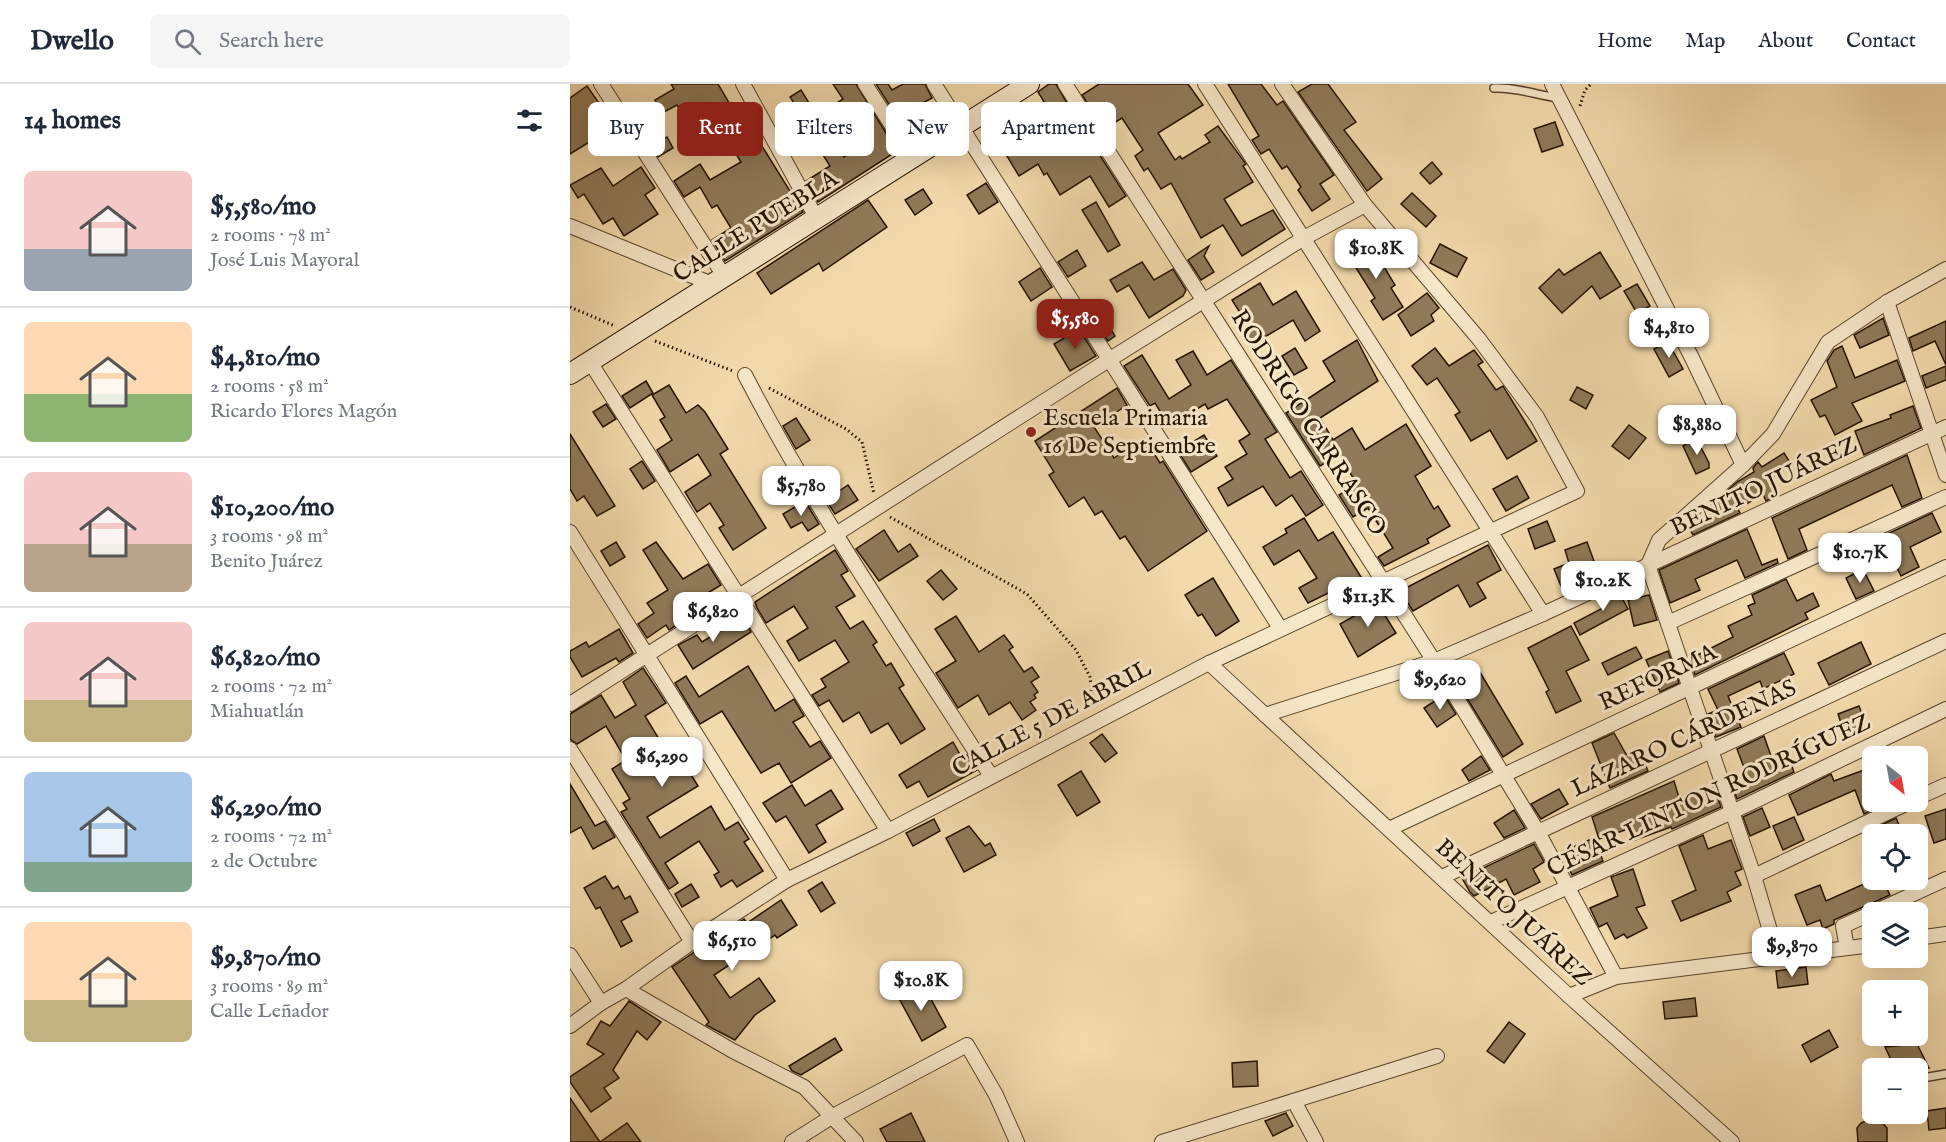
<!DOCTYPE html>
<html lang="en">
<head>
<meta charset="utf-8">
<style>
  :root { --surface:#fff; --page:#f6f6f7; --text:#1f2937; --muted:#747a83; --line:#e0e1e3; --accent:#8f2418 }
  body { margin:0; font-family:"IM FELL English",serif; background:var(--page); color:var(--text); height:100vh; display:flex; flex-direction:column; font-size:22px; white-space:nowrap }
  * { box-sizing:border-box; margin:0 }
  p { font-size:20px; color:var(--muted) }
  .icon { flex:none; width:33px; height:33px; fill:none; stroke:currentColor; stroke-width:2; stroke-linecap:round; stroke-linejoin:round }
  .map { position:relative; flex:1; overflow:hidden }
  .panel { display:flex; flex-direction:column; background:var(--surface); width:570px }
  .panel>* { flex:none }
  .guide { position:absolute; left:18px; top:18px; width:570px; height:54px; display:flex; gap:12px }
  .needle { width:39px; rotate:149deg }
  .fabs { position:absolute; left:1292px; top:662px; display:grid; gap:12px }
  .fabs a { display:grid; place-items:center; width:66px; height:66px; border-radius:9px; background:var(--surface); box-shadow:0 6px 24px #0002; font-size:30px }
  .price { position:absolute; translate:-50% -51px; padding:0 14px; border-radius:12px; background:#fff; color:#222; font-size:20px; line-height:39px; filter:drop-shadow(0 2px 3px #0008) }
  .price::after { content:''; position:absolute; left:50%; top:36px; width:18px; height:14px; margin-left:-9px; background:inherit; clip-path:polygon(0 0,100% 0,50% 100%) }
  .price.on { background:var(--accent); color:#fff }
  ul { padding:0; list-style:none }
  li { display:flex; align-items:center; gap:18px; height:150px; padding:0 24px }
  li+li { border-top:2px solid var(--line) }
  li span { display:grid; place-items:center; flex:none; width:168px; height:120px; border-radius:9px; color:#555 }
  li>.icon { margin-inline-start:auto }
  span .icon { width:72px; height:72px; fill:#fffc; stroke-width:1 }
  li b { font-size:26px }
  h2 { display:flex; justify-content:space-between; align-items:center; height:72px; padding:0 24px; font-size:26px }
  .chip { padding:0 21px; border-radius:9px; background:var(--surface); box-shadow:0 6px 24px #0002; font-size:21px; line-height:54px }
  .chip.on { background:var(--accent); color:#fff }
  header { display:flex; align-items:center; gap:36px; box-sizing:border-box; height:84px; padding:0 30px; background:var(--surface); border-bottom:2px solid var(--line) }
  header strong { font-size:28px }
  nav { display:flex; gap:33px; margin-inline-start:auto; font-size:21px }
  .search { width:420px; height:54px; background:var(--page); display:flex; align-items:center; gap:15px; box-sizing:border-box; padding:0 21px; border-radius:9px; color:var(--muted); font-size:22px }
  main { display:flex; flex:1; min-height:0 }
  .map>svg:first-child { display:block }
</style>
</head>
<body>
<header>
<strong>Dwello</strong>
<div class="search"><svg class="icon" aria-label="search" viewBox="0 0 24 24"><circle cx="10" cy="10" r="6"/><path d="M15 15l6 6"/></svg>Search here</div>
<nav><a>Home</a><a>Map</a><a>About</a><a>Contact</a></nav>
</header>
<main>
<section class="panel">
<h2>14 homes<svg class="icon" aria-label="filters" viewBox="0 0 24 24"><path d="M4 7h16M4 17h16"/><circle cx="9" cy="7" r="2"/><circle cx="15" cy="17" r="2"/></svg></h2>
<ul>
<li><span style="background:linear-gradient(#f6c9c9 65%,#9aa5b1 0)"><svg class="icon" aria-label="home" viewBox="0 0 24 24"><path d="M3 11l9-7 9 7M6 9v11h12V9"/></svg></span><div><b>$5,580/mo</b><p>2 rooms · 78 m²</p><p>José Luis Mayoral</p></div></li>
<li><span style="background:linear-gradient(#ffd9b3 60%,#8fb573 0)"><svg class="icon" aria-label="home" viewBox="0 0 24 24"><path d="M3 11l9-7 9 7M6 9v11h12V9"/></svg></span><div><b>$4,810/mo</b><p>2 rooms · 58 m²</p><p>Ricardo Flores Magón</p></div></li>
<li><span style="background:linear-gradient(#f6c9c9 60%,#b9a48a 0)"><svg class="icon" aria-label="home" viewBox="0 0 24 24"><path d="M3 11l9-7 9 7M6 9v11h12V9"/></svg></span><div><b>$10,200/mo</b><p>3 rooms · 98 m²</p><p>Benito Juárez</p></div></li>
<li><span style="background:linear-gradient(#f6c9c9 65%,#c2b280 0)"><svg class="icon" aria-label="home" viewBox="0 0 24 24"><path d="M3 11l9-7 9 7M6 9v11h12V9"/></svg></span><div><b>$6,820/mo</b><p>2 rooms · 72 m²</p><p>Miahuatlán</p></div></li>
<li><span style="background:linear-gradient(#a9c7e8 75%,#7fa58c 0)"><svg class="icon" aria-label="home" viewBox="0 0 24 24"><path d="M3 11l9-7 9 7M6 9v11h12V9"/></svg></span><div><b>$6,290/mo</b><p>2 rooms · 72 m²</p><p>2 de Octubre</p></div></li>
<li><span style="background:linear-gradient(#ffd9b3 65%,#c2b280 0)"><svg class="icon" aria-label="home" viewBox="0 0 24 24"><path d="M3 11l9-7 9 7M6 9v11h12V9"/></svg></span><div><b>$9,870/mo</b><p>3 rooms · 89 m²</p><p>Calle Leñador</p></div></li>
</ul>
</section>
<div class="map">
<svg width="1376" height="1058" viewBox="0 0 1376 1058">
  <rect width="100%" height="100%" fill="#f3daac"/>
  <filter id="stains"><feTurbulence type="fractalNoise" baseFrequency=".00333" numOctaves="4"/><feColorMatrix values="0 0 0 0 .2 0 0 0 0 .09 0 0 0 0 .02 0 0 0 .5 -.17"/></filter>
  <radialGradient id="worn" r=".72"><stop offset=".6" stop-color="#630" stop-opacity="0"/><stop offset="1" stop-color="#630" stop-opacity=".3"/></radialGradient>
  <g fill="#907a59" stroke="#251300" stroke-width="1.5" fill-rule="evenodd">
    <polygon points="101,0 148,0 172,41 177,38 233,128 155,177 142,156 161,144 147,121 142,124 130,103 114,113 104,97 130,80 140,96 171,78 146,37 124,49 107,21 92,29 85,16 104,5"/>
    <path d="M263,0H286L327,67L248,118L236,97L260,82L232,37L215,47L207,34L226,22L220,13L231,6L247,32L273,15ZM281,37L295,60L274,73L260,51Z"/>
    <polygon points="306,0 318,0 322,6 333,0 355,0 362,14 337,28 348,48 339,52"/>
    <polygon points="479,0 486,0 504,31 497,36 515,64 522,59 556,112 539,123 520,92 490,111 477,89 474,91 468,80 449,92 434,67 461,50 458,45 479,33 481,29 468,8"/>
    <polygon points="529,0 618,0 633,21 588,49 605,76 610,72 612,75 640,58 635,51 648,42 676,80 673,82 683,98 654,115 671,142 703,126 715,145 672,172 653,141 631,154 601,99 591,105 578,84 574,87 565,72 573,66 552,34 534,45 512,11"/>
    <polygon points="658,0 691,0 707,21 713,17 764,91 750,100 760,115 742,127 728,106 731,103 717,82 712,85 699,65 691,70 682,56 689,52"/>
    <polygon points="742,0 758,0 786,38 774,46 812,95 797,107 728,8"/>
    <polygon points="17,2 45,42 0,70 0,14"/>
    <polygon points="985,38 993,61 972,68 964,45"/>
    <polygon points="97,53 103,64 88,73 82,63"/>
    <polygon points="862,78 872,90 860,100 850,89"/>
    <polygon points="71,83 85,104 75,111 88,130 54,152 43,134 33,140 14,110 8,114 0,101 31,84 43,102"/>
    <polygon points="416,99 428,118 409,130 397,111"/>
    <polygon points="353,105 362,119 345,131 335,116"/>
    <polygon points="842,109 866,132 856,143 831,120"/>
    <polygon points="298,116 317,143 253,187 249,179 201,210 187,189"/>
    <polygon points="526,118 550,161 538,168 512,126"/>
    <polygon points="799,158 825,201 821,204 833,223 813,236 801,217 805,214 778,171"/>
    <polygon points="870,160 897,174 887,193 860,179"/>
    <polygon points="639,162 634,172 644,188 631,196 618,176"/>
    <polygon points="507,166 516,182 498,193 488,178"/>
    <polygon points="1030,168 1051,202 1030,215 1022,202 992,229 969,204 989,185 994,191"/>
    <polygon points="572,178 584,196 603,185 616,206 613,212 579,234 559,201 547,208 540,196"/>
    <polygon points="470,184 482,203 461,217 449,198"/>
    <polygon points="690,199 703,221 726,207 750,247 735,257 723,236 683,260 671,241 676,238 662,216"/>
    <polygon points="1067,200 1080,222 1067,229 1054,207"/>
    <polygon points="857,209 869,224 861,231 864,237 841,252 828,231"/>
    <polygon points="532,231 545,252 538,257 524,236"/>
    <polygon points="1313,234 1319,251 1290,264 1284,251"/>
    <polygon points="1376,237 1376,281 1365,257 1343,267 1339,254"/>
    <polygon points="509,245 526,272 500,287 484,260"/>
    <polygon points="787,256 808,297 750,334 763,356 782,344 795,366 836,340 861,382 845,392 864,425 868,422 880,442 857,455 859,459 814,482 808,473 823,464 798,424 783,433 769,411 787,400 769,371 750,382 716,329 765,297 753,277"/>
    <polygon points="1098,258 1113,285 1099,293 1084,265"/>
    <polygon points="1272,262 1285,294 1327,276 1335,297 1282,319 1292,337 1265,351 1255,331 1250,333 1241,316 1267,303 1257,277 1264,266"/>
    <polygon points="725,264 737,284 724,291 712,272"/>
    <polygon points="865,264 879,282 904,266 913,278 908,281 926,306 933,302 967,357 937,375 920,346 901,357 885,331 890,328 867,294 857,301 842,282"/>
    <polygon points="623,267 637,291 661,276 707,348 695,355 720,394 731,387 753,421 736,432 722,411 706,422 693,402 658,422 648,404 663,395 655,383 677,370 669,357 680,350 657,315 638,325 635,320 599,342 585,319 580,322 554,282 572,271 599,315 621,301 606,276"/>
    <polygon points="1376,282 1376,296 1356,304 1352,292"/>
    <polygon points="76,297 83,309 60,324 52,312"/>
    <polygon points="99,301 116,329 128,321 135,328 158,365 150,370 196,444 163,466 149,444 154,441 140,419 127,428 115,408 141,391 128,370 100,388 87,366 102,356 90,336 95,333 82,311"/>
    <polygon points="1007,303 1023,311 1016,325 1000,316"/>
    <polygon points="547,304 557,321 524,343 544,374 574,354 590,379 593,377 637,447 578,487 555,452 550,455 532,427 525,431 514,413 499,423 479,391 484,388 465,357"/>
    <polygon points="36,320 46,335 33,343 23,328"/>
    <polygon points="1343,322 1351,344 1294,371 1285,347 1321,334 1320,331"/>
    <polygon points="226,334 240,356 226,365 213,342"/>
    <polygon points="1059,341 1076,354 1059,375 1042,362"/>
    <polygon points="0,350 45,422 27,432 14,412 7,417 0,405"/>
    <polygon points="634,351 647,372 621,388 608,367"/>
    <polygon points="1126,354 1139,379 1139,384 1126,390 1113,362"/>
    <polygon points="1214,369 1221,380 1199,396 1208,411 1196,417 1193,410 1168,425 1170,429 1123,451 1118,442 1139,431 1136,426 1167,398 1184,388 1183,384 1188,378 1192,383"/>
    <polygon points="1337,371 1352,414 1332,423 1322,401 1229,445 1237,466 1218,475 1202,434"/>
    <polygon points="72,377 85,397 73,405 60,385"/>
    <polygon points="947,392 959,414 936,427 923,405"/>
    <polygon points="278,401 288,416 265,430 256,416"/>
    <polygon points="235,417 249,440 238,447 232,438 221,444 213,430"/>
    <polygon points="1362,429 1371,448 1340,463 1349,483 1331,492 1321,471 1294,484 1285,465"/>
    <polygon points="734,434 748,457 763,448 791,493 738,519 729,504 747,494 729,466 704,481 693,463 717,449 715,445"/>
    <polygon points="977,437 985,457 965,465 958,445"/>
    <polygon points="1177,445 1192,481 1207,475 1208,479 1175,494 1167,476 1125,495 1130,506 1100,519 1089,486"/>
    <polygon points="314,446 328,468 340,460 348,472 309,497 286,465"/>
    <polygon points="46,458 55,473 40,482 31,467"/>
    <polygon points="86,458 113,495 138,480 151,501 108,527 114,536 99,546 96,541 77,554 68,540 84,529 77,519 98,506 73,466"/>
    <polygon points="1017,458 1024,477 1003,485 1007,495 991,502 984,485 999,479 995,466"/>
    <polygon points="918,461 931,486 907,499 916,514 900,523 888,501 843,527 830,507"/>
    <polygon points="265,466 278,487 271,491 285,512 266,523 280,545 293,537 307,558 303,561 316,582 321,579 334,601 329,604 355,645 331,660 318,639 301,649 289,628 273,638 259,616 249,622 242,611 256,603 251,595 279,578 265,556 229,577 217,557 238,544 224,522 196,539 187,524 185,518"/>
    <polygon points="1293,485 1304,507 1286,515 1276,494"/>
    <polygon points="371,486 387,505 373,516 357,497"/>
    <polygon points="643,494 669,537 646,552 632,530 628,532 615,511"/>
    <polygon points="1216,495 1227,517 1243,509 1249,522 1235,529 1238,535 1125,591 1120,575 1163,553 1158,542 1182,531 1178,522 1185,519 1182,511"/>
    <polygon points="1047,505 1058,525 1010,551 1004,539 1033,524 1028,514"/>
    <polygon points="1079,511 1087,536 1064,542 1058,516"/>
    <polygon points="804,514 826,549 788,573 770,540 795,526 792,521"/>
    <polygon points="386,532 409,568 434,551 443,563 439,566 454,588 462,583 469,593 461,598 468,608 464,611 466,614 460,618 466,626 452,636 440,618 419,631 408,611 388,624 366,589 386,577 365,545"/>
    <polygon points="172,533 181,548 123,585 108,561 127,551 132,558"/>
    <polygon points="1001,542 1019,576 996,587 1011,617 986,629 976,608 979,606 958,564"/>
    <polygon points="49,545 63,569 49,578 46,574 12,593 0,573 0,567 16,558 19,563"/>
    <polygon points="1291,558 1301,580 1259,601 1248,579"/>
    <polygon points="1066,563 1072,574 1038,591 1032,579"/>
    <polygon points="1098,567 1109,599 1090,608 1076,576"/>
    <polygon points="1214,569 1224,590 1193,605 1190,597 1158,612 1171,643 1146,653 1138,630 1148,626 1138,605"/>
    <polygon points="178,582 205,627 224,615 234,632 223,638 240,663 250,657 261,674 221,699 209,679 191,689 152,627 130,640 105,599 116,592 129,613"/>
    <polygon points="73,584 96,619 75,632 107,685 115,681 128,702 77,733 90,754 141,722 155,746 168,738 179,755 174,758 193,787 167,803 162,796 151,803 144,791 149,788 129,757 95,779 108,799 99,805 51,728 57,725 53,719 60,715 42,685 56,676 36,642 7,660 0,655 0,630 31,611 45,634 66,621 53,598"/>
    <polygon points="908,585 953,660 933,673 887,598"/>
    <polygon points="874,611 886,630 867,643 854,624"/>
    <polygon points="1289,622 1298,646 1276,654 1268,630"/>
    <polygon points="1044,649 1056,670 1069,665 1078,687 1040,704 1022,659"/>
    <polygon points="532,650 547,669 535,678 520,659"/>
    <polygon points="1194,652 1201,672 1216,666 1224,688 1167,715 1163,704 1179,697 1167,665"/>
    <polygon points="383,658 392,674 397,671 407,686 358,713 349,697 337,704 329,691"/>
    <polygon points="911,672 920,686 899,697 892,686"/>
    <polygon points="1302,683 1302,717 1319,718 1294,730 1285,706 1228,731 1219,711 1261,690 1264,697"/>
    <polygon points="511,687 530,718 507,732 488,701"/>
    <polygon points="1104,697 1110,717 1144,702 1151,723 1102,745 1101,743 1062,757 1058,745 1029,755 1022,733"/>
    <polygon points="0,700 25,742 35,737 45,753 23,765 11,743 0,749"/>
    <polygon points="222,701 235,722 261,706 273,725 246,741 256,758 239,769 216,732 206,738 193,719"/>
    <polygon points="989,705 998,720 971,735 961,720"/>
    <polygon points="1192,724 1200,743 1180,752 1173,733"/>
    <polygon points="1376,725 1376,755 1364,759 1355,732"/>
    <polygon points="944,726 955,744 934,754 924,739"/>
    <polygon points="1224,733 1234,756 1213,766 1203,742"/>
    <polygon points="1326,734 1333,750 1302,750 1301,746"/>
    <polygon points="364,735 370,747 343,762 336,749"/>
    <polygon points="399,742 415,762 420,759 426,771 394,788 376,754"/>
    <polygon points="1133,751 1138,765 1161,756 1172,785 1165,788 1171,801 1157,808 1161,817 1111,837 1102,817 1126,806 1109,762"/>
    <polygon points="1024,754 1033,777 1002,791 991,768"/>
    <polygon points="964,760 974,778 963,785 970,798 944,811 936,795 904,812 900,808 892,794"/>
    <polygon points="1063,785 1075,821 1066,824 1077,844 1057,854 1054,850 1045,855 1037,839 1029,843 1020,824 1048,812 1041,793"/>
    <polygon points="35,792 43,805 48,802 55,815 60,812 68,828 51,837 62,857 51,863 30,823 26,825 14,804"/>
    <polygon points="1305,795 1312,795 1320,811 1264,836 1264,840 1253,845 1250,836 1237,841 1225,811 1250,801 1256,817"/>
    <polygon points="252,798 265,819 251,828 238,807"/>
    <polygon points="121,800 129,813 112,823 105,810"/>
    <polygon points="211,816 227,841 207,854 205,851 144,891 160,914 189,894 205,917 185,931 165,956 136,941 139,938 102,883 174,835 177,839"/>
    <polygon points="1236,883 1238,900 1208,904 1206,887"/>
    <polygon points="338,899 345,911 356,906 376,943 352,957 325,907"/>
    <polygon points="1125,914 1127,932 1095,935 1093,918"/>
    <polygon points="59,917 91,938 77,956 67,947 43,986 49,994 34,1004 41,1014 21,1028 0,998 0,993 34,970 17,960 31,937 40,942"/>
    <polygon points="939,938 955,950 934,979 917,967"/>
    <polygon points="1259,946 1268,963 1241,978 1232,961"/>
    <polygon points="265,954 272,966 231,991 222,987 219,982"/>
    <polygon points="1347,960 1359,984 1325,984 1315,963"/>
    <polygon points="687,977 688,1002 663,1003 662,979"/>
    <polygon points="0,1014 30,1058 57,1039 71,1058 0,1058"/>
    <polygon points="1376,1024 1376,1044 1359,1046 1357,1027"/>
    <polygon points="341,1029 355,1058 317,1058 310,1045"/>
    <polygon points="716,1029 723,1042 703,1052 695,1037"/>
    <polygon points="1302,1034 1309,1035 1317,1044 1317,1058 1288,1058 1287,1044 1291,1039"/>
  </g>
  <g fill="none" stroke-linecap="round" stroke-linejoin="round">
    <defs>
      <g id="lane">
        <path d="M924,4C948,3 965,11 989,14"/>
        <polyline points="1347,995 1376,990"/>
      </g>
      <g id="street">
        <polyline points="31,0 154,192"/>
        <polyline points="173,0 247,135"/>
        <polyline points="295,0 342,73"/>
        <polyline points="364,0 710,544"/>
        <polyline points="495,0 864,577 968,748 1046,893"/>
        <polyline points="635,0 973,530"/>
        <polyline points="982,0 1122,274 1173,381"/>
        <polyline points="0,142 142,200"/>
        <polyline points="1317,218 1376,391"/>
        <polyline points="20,278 318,747"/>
        <path d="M175,291C247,430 337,560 421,692"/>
        <polyline points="0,448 217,796"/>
        <polyline points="1078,481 1089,456 1173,381 1203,350 1258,258 1317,218 1376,185"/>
        <polyline points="1078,481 1184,792 1208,874"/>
        <polyline points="1098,539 1376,413"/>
        <polyline points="639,579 999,912 1162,1058"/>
        <polyline points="0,620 537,277 734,154 795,121"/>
        <polyline points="695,631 864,577 973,530 1376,343"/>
        <polyline points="0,665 122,858"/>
        <polyline points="1347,714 1376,701"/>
        <polyline points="819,745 1376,483"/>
        <polyline points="1184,792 1342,717"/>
        <polyline points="872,793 1376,557"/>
        <polyline points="1304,828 1376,795"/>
        <polyline points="921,838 1162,728 1376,625"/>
        <polyline points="1347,854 1376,850"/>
        <polyline points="1277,864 1273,842 1302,829"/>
        <polyline points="0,871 31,919"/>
        <polyline points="56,905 163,967 234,1003 286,1058"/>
        <polyline points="999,912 1046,893 1302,861"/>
        <polyline points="0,942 31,919 56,905 122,858 217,796 318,747 639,579 1007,407 967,333 909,255 795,121 712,0"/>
        <polyline points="724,1017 746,1058"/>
        <polyline points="222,1058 263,1032 397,961 426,1011 447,1058"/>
        <polyline points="592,1058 867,972"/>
      </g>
      <polyline id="secondary" points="0,290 459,0"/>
    </defs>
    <use href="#lane" stroke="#58452b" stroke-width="10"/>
    <use href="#street" stroke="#58452b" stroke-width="16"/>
    <use href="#secondary" stroke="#251300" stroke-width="22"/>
    <g stroke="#251300" stroke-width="3" stroke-dasharray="1.5 3" stroke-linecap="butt">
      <polyline points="1010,22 1015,6 1021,0"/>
      <polyline points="0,223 45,242"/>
      <polyline points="85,257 163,287"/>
      <polyline points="199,304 276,345 292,358 304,410"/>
      <polyline points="320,433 457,510 506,566 520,593 523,623"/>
    </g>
    <use href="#lane" stroke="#f7e7c9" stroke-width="7"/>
    <use href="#street" stroke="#f7e7c9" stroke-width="14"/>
    <use href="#secondary" stroke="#f7e7c9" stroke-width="20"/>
  </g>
  <circle fill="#8f2418" stroke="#f7e7c9" stroke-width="2" cx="461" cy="348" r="6"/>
  <g text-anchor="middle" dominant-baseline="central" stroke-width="6" stroke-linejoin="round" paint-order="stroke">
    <g font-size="24" fill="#251300" stroke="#f7e7c9">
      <text transform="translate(186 143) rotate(-32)">CALLE PUEBLA</text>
      <text transform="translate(738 339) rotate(57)">RODRIGO CARRASCO</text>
      <text transform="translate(1194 403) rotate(-25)">BENITO JUÁREZ</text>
      <text transform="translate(1088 594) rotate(-25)">REFORMA</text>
      <text transform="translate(482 635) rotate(-28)">CALLE 5 DE ABRIL</text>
      <text transform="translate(1114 655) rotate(-25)">LÁZARO CÁRDENAS</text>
      <text transform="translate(1139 712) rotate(-25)">CÉSAR LINTON RODRÍGUEZ</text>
      <text transform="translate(943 829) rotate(43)">BENITO JUÁREZ</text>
    </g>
    <g font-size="24" fill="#251300" stroke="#f7e7c9" text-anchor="start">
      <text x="473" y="334">Escuela Primaria<tspan x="473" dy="28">16 De Septiembre</tspan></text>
    </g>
  </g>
  <rect width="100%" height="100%" filter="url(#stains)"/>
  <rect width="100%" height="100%" fill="url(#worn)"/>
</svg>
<div class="fabs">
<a><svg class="needle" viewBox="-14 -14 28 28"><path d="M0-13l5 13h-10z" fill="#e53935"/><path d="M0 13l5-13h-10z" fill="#747a83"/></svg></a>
<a><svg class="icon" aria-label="locate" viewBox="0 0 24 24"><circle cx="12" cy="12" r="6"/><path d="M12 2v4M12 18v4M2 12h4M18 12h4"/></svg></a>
<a><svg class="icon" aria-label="layers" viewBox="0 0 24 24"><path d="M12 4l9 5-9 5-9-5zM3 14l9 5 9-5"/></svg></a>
<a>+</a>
<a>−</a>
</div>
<b class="price" style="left:806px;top:196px">$10.8K</b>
<b class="price on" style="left:505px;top:266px">$5,580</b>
<b class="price" style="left:1099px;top:275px">$4,810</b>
<b class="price" style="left:1127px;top:372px">$8,880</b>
<b class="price" style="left:231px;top:433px">$5,780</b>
<b class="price" style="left:1290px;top:500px">$10.7K</b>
<b class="price" style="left:1033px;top:528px">$10.2K</b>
<b class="price" style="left:798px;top:544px">$11.3K</b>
<b class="price" style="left:143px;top:559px">$6,820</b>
<b class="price" style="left:870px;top:627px">$9,620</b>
<b class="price" style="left:92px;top:704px">$6,290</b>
<b class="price" style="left:162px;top:888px">$6,510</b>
<b class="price" style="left:1222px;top:894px">$9,870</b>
<b class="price" style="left:351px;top:928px">$10.8K</b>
<div class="guide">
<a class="chip">Buy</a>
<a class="chip on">Rent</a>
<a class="chip">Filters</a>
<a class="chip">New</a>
<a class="chip">Apartment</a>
</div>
</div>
</main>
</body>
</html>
